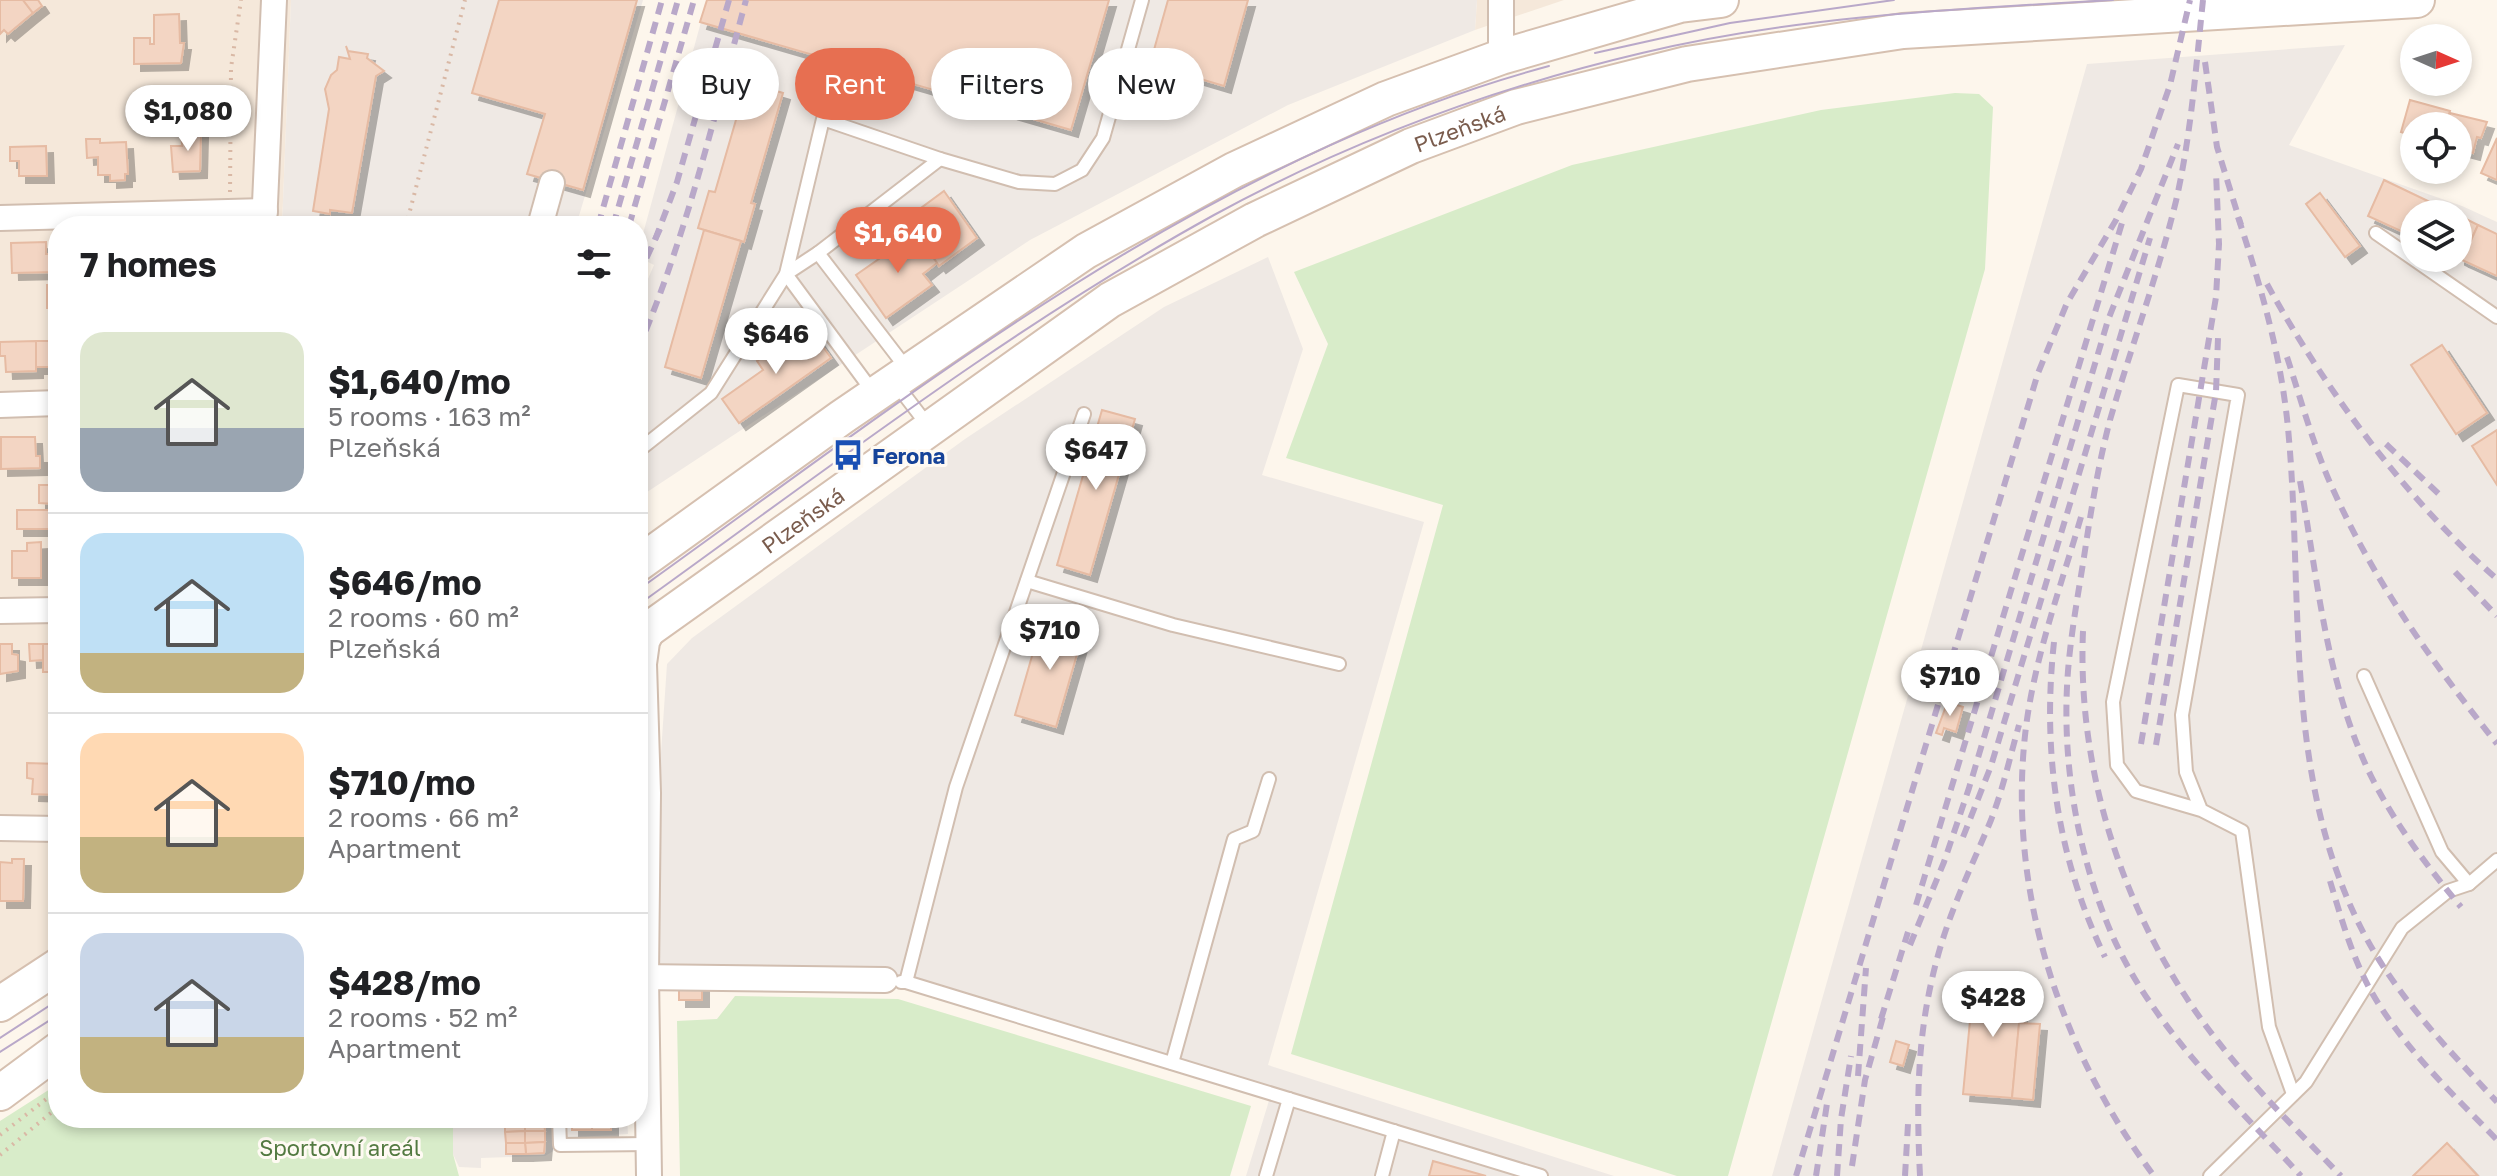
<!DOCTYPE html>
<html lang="en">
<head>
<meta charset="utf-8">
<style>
  :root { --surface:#fff; --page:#f2f2f2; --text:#202124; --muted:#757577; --line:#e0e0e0; --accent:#e76f51 }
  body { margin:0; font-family:"Golos Text",sans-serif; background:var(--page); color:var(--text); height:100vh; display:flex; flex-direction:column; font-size:30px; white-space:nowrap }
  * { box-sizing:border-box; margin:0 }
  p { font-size:26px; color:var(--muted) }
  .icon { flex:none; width:44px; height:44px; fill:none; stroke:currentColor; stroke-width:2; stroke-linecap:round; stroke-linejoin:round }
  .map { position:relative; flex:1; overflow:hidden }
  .drawer { position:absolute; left:48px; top:216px; width:600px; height:912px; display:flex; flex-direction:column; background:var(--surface); border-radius:32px; box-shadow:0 4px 12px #0003 }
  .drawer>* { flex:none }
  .top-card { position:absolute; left:672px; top:48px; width:760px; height:72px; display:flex; gap:16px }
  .needle { width:52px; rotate:93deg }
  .fabs { position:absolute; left:2400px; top:24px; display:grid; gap:16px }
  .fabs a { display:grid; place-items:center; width:72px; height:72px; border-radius:50%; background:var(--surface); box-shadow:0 4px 12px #0003; font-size:40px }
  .price { position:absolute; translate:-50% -68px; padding:0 18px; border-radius:28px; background:#fff; color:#222; font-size:26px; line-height:52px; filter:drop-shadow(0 2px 4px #0008) }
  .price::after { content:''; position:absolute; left:50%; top:48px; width:24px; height:18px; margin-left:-12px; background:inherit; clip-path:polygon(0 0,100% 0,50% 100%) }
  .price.current { background:var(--accent); color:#fff }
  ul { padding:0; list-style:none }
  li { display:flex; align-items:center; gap:24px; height:200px; padding:0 32px }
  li+li { border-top:2px solid var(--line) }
  li span { display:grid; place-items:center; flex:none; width:224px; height:160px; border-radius:24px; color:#555 }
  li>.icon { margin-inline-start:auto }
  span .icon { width:96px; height:96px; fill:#fffc; stroke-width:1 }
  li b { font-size:34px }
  h2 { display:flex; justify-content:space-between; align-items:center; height:96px; padding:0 32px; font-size:34px }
  .pill { padding:0 28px; border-radius:36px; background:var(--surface); box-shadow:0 4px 12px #0003; font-size:28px; line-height:72px }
  .pill.current { background:var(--accent); color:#fff }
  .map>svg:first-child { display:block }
</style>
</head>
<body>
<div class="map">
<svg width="2497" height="1176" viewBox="0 0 2497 1176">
  <defs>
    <filter id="shadow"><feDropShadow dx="7" dy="7" stdDeviation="0" flood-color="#0004"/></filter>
  </defs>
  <rect width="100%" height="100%" fill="#fdf6ec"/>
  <g fill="#f5e8da">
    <polygon points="0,0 291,0 282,226 58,226 58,955 0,992"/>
    <polygon points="1477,0 1564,0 1475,30"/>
  </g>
  <g fill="#efe9e4" fill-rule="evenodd">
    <polygon points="291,0 643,0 576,226 282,226"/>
    <polygon points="707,0 1477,0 1475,30 1288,105 1030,240 638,498 638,302 654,265 638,257 638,252"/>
    <path d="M2345,45L2289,145L2462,206L2497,222V1176H1772L2087,64ZM2414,214H2458V258H2414Z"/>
    <polygon points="1268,257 1303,349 1262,475 1424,522 1268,1065 1614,1176 1246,1176 1271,1094 926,988 646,976 667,664 692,638 965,439 1164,307"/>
    <polygon points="453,1118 627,1118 628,1134 577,1137 545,1156 481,1158 481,1168 459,1167 453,1154"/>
  </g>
  <g fill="#d8ecc9">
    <polygon points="1955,93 1979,94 1993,107 1985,269 1728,1176 1677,1176 1291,1054 1443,505 1286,458 1328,344 1294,272 1572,165 1821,110"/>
    <polygon points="735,996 898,999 1251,1106 1230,1176 680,1176 677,1021 717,1019"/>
    <polygon points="58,1084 58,1118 453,1118 453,1154 459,1176 0,1176 0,1121"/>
  </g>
  <g fill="#f3d5c3" stroke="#e6bba3" stroke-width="2" filter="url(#shadow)">
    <polygon points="0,0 23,0 33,13 8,34 4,30 0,34"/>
    <polygon points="23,0 38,0 42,6 33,13"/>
    <polygon points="499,0 637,0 583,190 527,174 545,114 472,93"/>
    <polygon points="707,0 1109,0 1071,130 700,22"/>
    <polygon points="1168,0 1248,0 1224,86 1150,64"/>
    <polygon points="179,14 180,43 184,43 181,63 134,64 134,38 150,38 150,44 154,44 154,15"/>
    <polygon points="346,46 348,51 368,54 367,58 384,71 376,76 352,213 330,210 330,214 313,211 329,109 325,89 331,75 337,70 339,57 350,59"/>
    <polygon points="747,82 783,93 751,203 755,204 744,242 698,228 709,191 715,192"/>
    <polygon points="2410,100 2450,111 2445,126 2414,126 2414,136 2401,132"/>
    <polygon points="2450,113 2487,122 2481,138 2477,137 2473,153 2458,149 2458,126 2447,126"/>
    <polygon points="181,131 201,131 200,171 173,172 171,146 182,146"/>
    <polygon points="2497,138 2497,180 2481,173"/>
    <polygon points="86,139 100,139 100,143 126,142 128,174 125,174 125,180 110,181 110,175 98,175 98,157 87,158"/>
    <polygon points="46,146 47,176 19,176 19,161 10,161 10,147"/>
    <polygon points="2384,180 2455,214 2414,214 2414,237 2368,216"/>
    <polygon points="944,191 977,238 939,266 906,219"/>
    <polygon points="2320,193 2360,246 2345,257 2306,204"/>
    <polygon points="2458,215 2478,225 2462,260 2458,258"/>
    <polygon points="2478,225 2497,234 2497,276 2462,260"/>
    <polygon points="704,230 741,241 701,378 665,367"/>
    <polygon points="916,233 937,263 923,274 932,285 886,318 856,275"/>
    <polygon points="46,242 46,254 54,254 54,272 12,273 11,243"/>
    <rect x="47" y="285" width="11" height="23"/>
    <polygon points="813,333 831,358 739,423 722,399 763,370 757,361 782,343 788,352"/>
    <polygon points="36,341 36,371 6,372 5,356 0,356 0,342"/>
    <rect x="36" y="341" width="15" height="26"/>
    <polygon points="2442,345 2487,413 2456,434 2411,365"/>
    <polygon points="1102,410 1135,419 1090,575 1057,565"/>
    <polygon points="2497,430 2497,485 2472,446"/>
    <polygon points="1,437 35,437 36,456 40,456 40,468 1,469"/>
    <polygon points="39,485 54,485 54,504 39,503"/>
    <rect x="17" y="510" width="37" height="19"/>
    <polygon points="41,542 41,578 12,578 12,551 27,551 27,543"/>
    <polygon points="1043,618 1084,630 1056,727 1015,715"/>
    <polygon points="0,644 12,644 12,654 18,655 18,671 0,674"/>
    <polygon points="29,644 43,644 43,660 30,661"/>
    <rect x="43" y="644" width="15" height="28"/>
    <polygon points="1950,703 1963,707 1956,732 1944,728 1942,735 1936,733 1946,706"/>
    <polygon points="27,763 58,764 58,795 32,794 33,779 27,778"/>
    <polygon points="12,859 24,859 23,901 0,901 0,862 12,863"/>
    <polygon points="1974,979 2023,984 2012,1098 1963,1094"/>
    <rect x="679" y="981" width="23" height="19"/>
    <polygon points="2019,1023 2040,1024 2033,1100 2012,1098"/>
    <polygon points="1896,1041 1909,1045 1903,1066 1890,1062"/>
    <polygon points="505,1118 525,1118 525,1121 505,1122"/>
    <polygon points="592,1119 592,1130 572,1130 572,1120"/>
    <rect x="592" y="1119" width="19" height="11"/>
    <polygon points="525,1121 525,1131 505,1132 505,1122"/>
    <polygon points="525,1121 544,1121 545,1131 525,1131"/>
    <polygon points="525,1131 525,1143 506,1143 505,1132"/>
    <polygon points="525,1131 545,1131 545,1142 525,1143"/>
    <polygon points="545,1142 544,1153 526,1154 525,1143"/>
    <polygon points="506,1143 525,1143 526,1154 506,1154"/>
    <polygon points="2447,1143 2478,1176 2413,1176"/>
    <polygon points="1433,1161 1486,1176 1429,1176"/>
  </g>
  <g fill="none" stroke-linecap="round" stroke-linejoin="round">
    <defs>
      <g id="lane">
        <polyline points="2376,233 2497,317"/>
        <polyline points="818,253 786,274 873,392"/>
        <polyline points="907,369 818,253 940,159"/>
        <polyline points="896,384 929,427"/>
        <polyline points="638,451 711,393 786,274 823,119 940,159 1019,182 1055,184 1082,170 1103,138 1142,0"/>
        <polyline points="1027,581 1173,625 1339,664"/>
        <polyline points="2364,676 2442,852 2469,884"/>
        <polyline points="2201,810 2186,772 2182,715 2238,395 2178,385 2113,702 2117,765 2136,791 2201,810 2242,831 2269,1027 2293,1094"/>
        <polyline points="901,982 906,982 956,787 1084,414"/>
        <polyline points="906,982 1541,1176"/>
        <polyline points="1172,1063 1234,839 1253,831 1269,779"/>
        <polyline points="559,1118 560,1145 650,1144"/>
        <polyline points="1266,1176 1289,1099"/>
        <polyline points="1382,1176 1394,1131"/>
        <polyline points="2210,1176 2306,1082 2402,928 2448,891 2469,884 2497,860"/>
      </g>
      <g id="street">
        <polyline points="1501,0 1501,57"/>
        <polyline points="0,218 265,211"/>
        <polyline points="264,226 274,0"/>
        <polyline points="540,226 552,183"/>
        <polyline points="0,405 58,403"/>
        <polyline points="0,611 58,610"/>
        <polyline points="0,828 58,829"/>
        <polyline points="638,977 885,980"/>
        <polyline points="649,1176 646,976 648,793 644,664 647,642 656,624"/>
      </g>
      <g id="secondary">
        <polyline points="638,564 842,417 1086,251 1234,170 1386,99 1501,57 1680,5 1721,0"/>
        <path id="s1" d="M638,637L1110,300L1255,220L1411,146L1516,107L1687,64L1903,31L2417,0"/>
        <polyline points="0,1004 58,966"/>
        <polyline points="0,1093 58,1050"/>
      </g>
    </defs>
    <use href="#lane" stroke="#d1beb0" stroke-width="16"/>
    <use href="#street" stroke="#d1beb0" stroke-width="28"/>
    <use href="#secondary" stroke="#d6c0b0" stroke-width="38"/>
    <g stroke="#d9b8a5" stroke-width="4" stroke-dasharray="2 6" stroke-linecap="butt">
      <polyline points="230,192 231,68 241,0"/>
      <polyline points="406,226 465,0"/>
      <polyline points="0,1135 58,1090"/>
      <polyline points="0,1155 58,1107"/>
    </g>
    <use href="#lane" stroke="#fff" stroke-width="12"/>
    <use href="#street" stroke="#fff" stroke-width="24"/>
    <use href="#secondary" stroke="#fff" stroke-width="34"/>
    <g stroke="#b9a8c9" stroke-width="2">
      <polyline points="1595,53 1730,23 1894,0"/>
      <path d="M638,590C923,386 1205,159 1549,66"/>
      <path d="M638,605C826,470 1011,327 1214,215C1348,142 1493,88 1642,53C1796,16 1955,9 2113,0"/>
      <polyline points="0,1038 58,1000"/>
      <polyline points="0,1052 58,1015"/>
    </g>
    <g stroke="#b9a8c9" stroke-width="6" stroke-dasharray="12 8" stroke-linecap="butt">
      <path d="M2203,0C2196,67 2191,135 2176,201C2158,275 2131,347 2110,420C2098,465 2091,511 2084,557C2078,595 2071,633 2068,671C2061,760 2077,855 2113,937C2156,1032 2233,1101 2301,1176"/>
      <polyline points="2205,62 2217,147 2241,225"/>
      <path d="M2238,217C2261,287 2281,355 2288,428C2304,597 2282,770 2360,926C2394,994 2446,1047 2497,1102"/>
      <polyline points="598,226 662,0"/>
      <polyline points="613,226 678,0"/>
      <polyline points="629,226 694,0"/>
      <polyline points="655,240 677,182 729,0"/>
      <polyline points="638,276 660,229"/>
      <path d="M2267,284C2324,388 2407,501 2497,579"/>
      <path d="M638,349C686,238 714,117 746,0"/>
      <path d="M2287,357C2301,400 2313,444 2331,485C2375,584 2431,660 2497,744"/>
      <polyline points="2386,444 2441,496"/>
      <path d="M2300,481C2318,580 2326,684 2371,776C2395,824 2427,866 2461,907"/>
      <path d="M2081,517C2061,586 2035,656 2026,727C2006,887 2059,1049 2154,1176"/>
      <polyline points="2455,572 2497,616"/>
      <path d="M2083,631C2077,771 2123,913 2206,1026C2246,1080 2295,1128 2341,1176"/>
      <path d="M2054,642C2042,751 2057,858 2105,957"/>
      <polyline points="2141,744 2216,297 2219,244 2216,172"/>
      <polyline points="2156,745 2216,392 2218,338"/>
      <polyline points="1963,837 1991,766 2150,238"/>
      <path d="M2330,881C2343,924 2355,968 2380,1006C2412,1056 2456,1097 2497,1140"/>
      <polyline points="1916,905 2122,223"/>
      <polyline points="1910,945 1944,862 1969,788 2108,320 2178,144"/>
      <polyline points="1881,1019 1908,932"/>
      <polyline points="1858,1076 1866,968"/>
      <polyline points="1852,1166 1865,1080 1885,1010"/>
      <polyline points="1796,1176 2038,373 2067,303 2116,220 2141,169 2170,85 2190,0"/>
      <polyline points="1816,1176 1828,1097"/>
      <polyline points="1837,1176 1841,1119 1851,1056"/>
      <polyline points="1905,1176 1908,1124"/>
      <path d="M1920,1176C1916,1094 1917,1025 1941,945C1954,902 1974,861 1991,820C2003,789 2010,757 2019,725"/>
    </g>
  </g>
  <defs>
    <symbol id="bus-bare" viewBox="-9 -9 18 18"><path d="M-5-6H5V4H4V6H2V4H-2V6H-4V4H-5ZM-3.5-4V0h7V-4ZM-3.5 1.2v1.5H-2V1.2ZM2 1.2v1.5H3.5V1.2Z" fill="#1a4fb4" stroke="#fffaf3" stroke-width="2.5" paint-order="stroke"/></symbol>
  </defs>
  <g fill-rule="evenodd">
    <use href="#bus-bare" x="826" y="433" width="44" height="44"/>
  </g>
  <g text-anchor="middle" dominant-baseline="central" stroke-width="6" stroke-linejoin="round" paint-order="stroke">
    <g font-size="22" fill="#7a5c4d" stroke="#fffaf3">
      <text stroke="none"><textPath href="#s1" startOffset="970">Plzeňská</textPath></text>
      <text stroke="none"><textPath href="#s1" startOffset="202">Plzeňská</textPath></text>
    </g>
    <g font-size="22" font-weight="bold" fill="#164399" stroke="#fffaf3" text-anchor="start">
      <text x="872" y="455">Ferona</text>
    </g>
    <g font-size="22" fill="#537a41" stroke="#fffaf3">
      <text x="340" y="1147">Sportovní areál</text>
    </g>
  </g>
</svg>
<div class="fabs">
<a><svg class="needle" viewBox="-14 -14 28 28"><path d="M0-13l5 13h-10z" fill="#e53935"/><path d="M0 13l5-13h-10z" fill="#757577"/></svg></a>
<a><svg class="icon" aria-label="locate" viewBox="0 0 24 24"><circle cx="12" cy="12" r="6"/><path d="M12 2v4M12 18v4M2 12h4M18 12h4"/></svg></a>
<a><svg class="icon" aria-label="layers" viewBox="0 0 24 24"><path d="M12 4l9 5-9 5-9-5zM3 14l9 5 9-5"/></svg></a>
</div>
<b class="price" style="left:188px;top:153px">$1,080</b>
<b class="price current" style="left:898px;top:275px">$1,640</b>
<b class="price" style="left:776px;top:376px">$646</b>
<b class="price" style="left:1096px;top:492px">$647</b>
<b class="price" style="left:1050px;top:672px">$710</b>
<b class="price" style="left:1950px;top:718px">$710</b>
<b class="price" style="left:1993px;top:1039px">$428</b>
<div class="top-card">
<a class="pill">Buy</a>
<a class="pill current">Rent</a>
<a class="pill">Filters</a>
<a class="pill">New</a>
</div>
<section class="drawer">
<h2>7 homes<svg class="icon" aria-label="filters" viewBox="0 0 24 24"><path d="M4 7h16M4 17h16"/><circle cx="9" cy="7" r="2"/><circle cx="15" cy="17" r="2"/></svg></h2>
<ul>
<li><span style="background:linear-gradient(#dfe7d0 60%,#9aa5b1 0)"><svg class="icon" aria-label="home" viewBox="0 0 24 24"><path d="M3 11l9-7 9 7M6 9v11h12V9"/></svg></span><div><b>$1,640/mo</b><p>5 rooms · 163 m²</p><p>Plzeňská</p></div></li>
<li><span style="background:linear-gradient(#bfe0f5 75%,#c2b280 0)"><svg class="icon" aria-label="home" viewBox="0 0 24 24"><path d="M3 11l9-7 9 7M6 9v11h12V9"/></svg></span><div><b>$646/mo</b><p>2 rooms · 60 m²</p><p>Plzeňská</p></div></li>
<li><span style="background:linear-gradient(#ffd9b3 65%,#c2b280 0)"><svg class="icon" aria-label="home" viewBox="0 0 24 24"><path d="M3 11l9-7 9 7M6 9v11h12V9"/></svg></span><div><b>$710/mo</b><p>2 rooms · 66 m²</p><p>Apartment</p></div></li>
<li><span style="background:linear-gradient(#c9d6e8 65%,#c2b280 0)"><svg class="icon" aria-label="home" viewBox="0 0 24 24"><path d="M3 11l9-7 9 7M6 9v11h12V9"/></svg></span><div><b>$428/mo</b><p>2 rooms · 52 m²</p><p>Apartment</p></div></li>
</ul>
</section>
</div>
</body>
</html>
